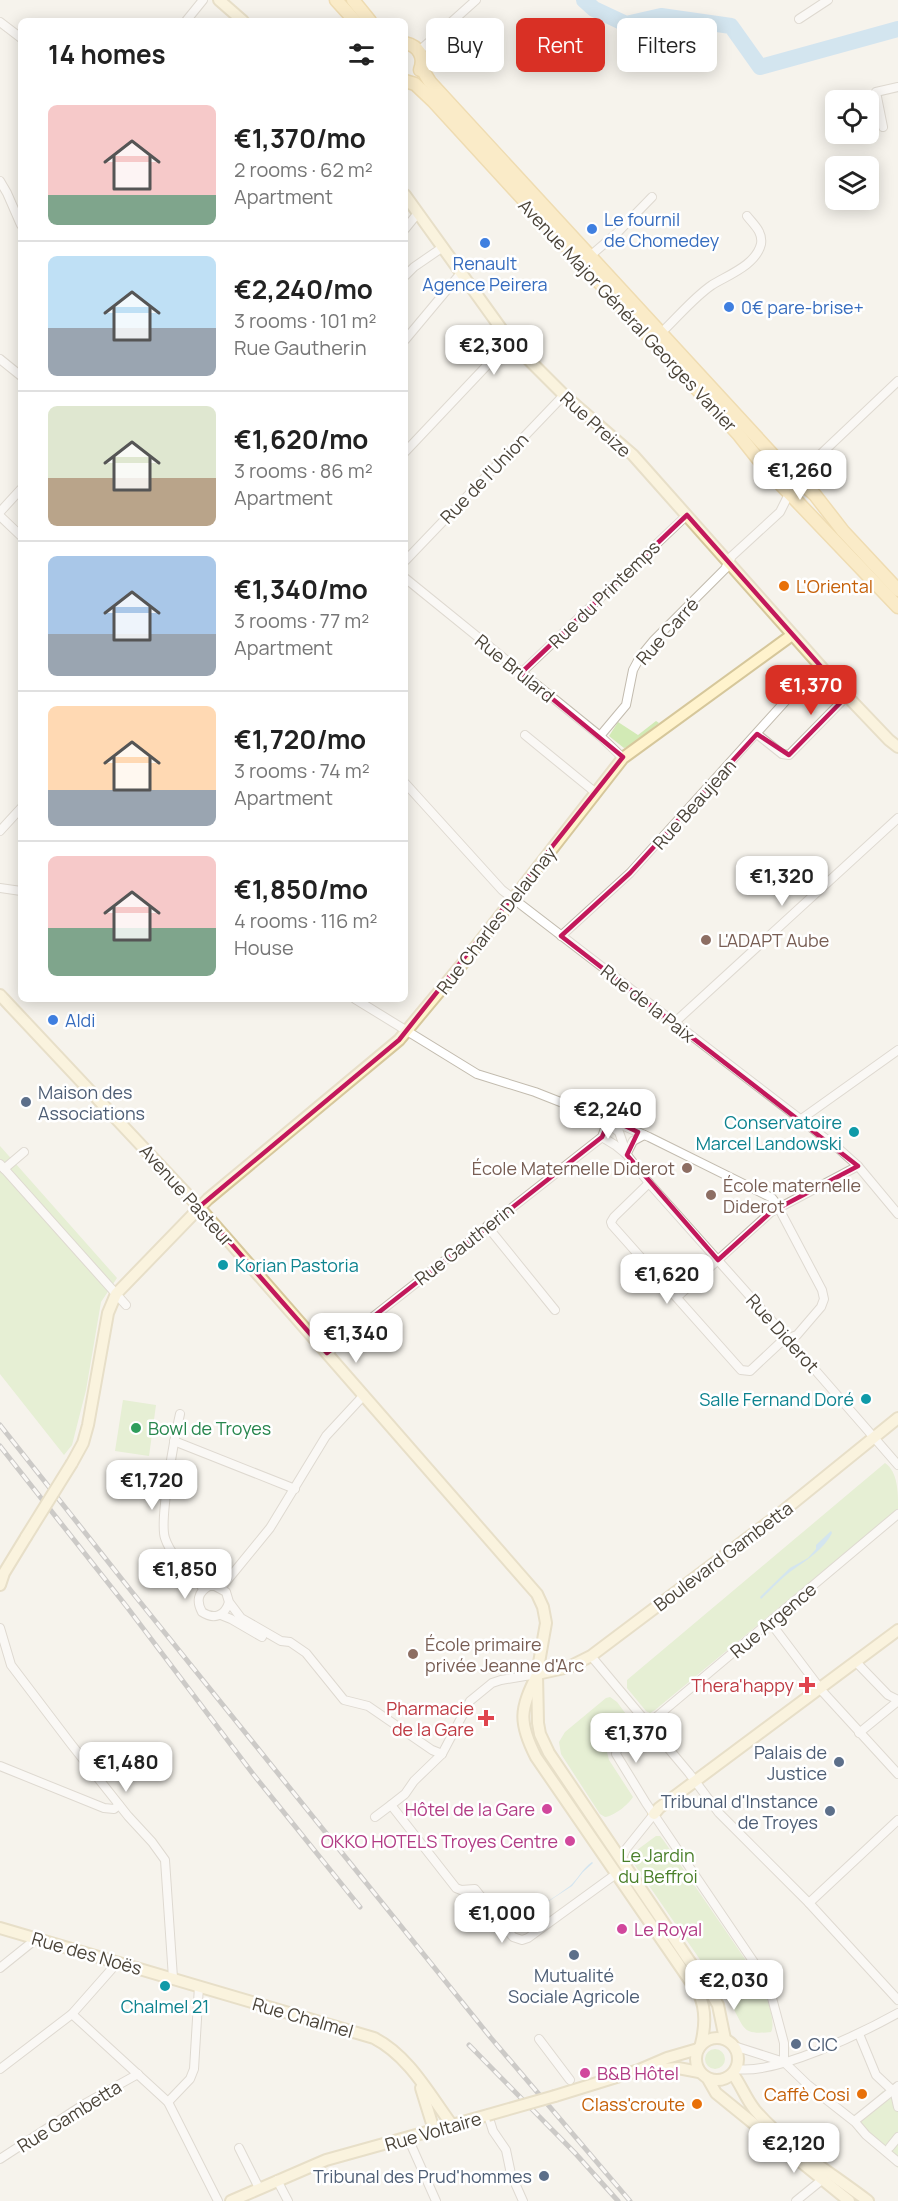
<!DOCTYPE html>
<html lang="en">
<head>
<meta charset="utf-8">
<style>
  :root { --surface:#fff; --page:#f2f2f2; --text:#222; --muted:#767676; --line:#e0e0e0; --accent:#d93025 }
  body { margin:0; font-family:Manrope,sans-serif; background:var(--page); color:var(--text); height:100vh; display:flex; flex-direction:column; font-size:22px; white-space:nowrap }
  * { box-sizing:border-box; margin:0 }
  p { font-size:20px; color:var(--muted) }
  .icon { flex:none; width:33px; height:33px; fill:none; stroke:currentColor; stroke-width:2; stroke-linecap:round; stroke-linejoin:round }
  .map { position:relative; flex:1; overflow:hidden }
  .panel { position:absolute; left:18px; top:18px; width:390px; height:984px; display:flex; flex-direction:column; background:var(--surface); border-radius:9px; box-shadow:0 3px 15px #0003 }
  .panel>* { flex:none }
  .top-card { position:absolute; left:426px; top:18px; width:381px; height:54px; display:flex; gap:12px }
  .controls { position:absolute; left:825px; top:90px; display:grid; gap:12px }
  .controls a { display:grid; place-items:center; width:54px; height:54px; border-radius:9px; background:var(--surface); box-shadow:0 3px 15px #0003; font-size:30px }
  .price { position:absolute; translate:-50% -51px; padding:0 14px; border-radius:12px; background:#fff; color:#222; font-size:20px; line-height:39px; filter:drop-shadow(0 2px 3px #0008) }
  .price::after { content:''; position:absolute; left:50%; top:36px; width:18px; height:14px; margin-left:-9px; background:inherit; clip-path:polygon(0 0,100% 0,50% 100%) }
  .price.current { background:var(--accent); color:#fff }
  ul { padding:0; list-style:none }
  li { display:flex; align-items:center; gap:18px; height:150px; padding:0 30px }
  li+li { border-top:2px solid var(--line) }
  li span { display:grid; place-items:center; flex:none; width:168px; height:120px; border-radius:9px; color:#555 }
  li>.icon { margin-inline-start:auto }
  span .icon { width:72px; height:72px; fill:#fffc; stroke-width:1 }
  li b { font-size:26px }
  h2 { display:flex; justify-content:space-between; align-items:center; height:72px; padding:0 30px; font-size:26px }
  .tag { padding:0 21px; border-radius:9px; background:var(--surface); box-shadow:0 3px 15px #0003; font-size:21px; line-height:54px }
  .tag.current { background:var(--accent); color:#fff }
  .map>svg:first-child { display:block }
</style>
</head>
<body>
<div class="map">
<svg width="898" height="2201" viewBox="0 0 898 2201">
  <rect width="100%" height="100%" fill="#f6f3ec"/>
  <g fill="#d2eab5">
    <polygon points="656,721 659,723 630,746 624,748 609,736 618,722 638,735"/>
    <polygon points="0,1146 117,1278 101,1302 86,1390 72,1445 64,1455 0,1374"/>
    <polygon points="123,1400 156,1405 149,1456 115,1451"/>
    <path d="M885,1463C898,1472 898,1492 898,1509L655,1710L650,1713L646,1711L627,1688V1680Z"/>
    <path d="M610,1697L617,1702L634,1725L633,1728L607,1752L609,1760L633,1797C628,1805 614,1816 605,1817L600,1814L561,1754L559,1742L565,1732L606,1698Z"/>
    <path d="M656,1836H660L664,1841L758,1978C764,1989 777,2021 771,2032C742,2035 745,2029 732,2006L632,1861L633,1853Z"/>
    <circle cx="715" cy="2059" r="10"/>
    <polygon points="883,2091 886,2094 888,2092 898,2100 898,2168 856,2131 862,2121 857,2117"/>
  </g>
  <g fill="#a9d4f2">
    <path d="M831,1531L832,1533C824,1549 808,1559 794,1569C782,1577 772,1589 761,1599L760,1597L790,1568L808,1558L816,1549V1545Z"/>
    <path d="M592,1862L593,1863L583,1872L572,1886L523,1918L522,1916C538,1908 555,1897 570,1886C578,1879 582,1869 592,1862Z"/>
  </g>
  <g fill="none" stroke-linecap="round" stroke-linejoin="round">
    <polyline stroke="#a9d4f2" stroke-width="16" points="584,0 594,9 626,24 661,16 731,26 760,67 898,29"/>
    <defs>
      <g id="street">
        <polyline points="799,19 828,0"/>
        <polyline points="186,21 203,0"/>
        <polyline points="0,22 21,38"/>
        <polyline points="419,51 476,0"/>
        <polyline points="883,127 876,92 898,87"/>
        <polyline points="0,181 7,193 21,225"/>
        <polyline points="405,229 418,213"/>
        <polyline points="590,256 618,232 652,197"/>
        <polyline points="405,276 414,267 443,247"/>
        <path d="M661,333C678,317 693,298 712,285C728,275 756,265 761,244C763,232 754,225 747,216"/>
        <polyline points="405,340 461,273"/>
        <polyline points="0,359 21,376"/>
        <polyline points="405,452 510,341"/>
        <polyline points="0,512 21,489"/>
        <polyline points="0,516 21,536"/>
        <polyline points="405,561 564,395"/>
        <polyline points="405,578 600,736 623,758"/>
        <polyline points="521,673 687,515"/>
        <polyline points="757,734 782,754 789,755 847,696"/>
        <polyline points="525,735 596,793"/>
        <polyline points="600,736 626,705 633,670 640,657 654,640 725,569 732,556 780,512 797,478 805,469 898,381"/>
        <polyline points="405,783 502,890 839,1149 858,1166 898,1214"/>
        <polyline points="0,831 21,808"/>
        <polyline points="0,888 21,891"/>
        <polyline points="561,936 630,873 819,664"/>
        <polyline points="355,999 477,1074 535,1092 601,1118 608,1119 649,1137 772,1198 776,1203 822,1290 824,1299 821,1307 797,1335 782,1341 750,1371 741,1370 612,1225 611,1222 614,1217 649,1183"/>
        <polyline points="674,1023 898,818"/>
        <polyline points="800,1120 898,1050"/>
        <polyline points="605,1121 619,1132 627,1155 649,1183 789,1340 898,1465"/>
        <polyline points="602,1137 615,1145 626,1154"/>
        <polyline points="627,1153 633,1141 644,1135"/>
        <polyline points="0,1164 126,1305"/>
        <polyline points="4,1169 24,1152"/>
        <polyline points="487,1226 555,1310"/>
        <polyline points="677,1297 771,1212 858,1166"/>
        <polyline points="327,1353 602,1137 608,1120"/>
        <path d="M180,1414C175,1435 159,1520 165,1538C171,1557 191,1574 204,1589"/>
        <polyline points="174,1441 295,1489"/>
        <polyline points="221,1588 270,1528 326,1436 364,1395"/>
        <path d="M229,1602C225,1616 214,1620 202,1612C196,1601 198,1592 209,1586H215L226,1592L229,1602L241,1618L281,1641L290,1642L306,1653L344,1700L368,1706L432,1750L442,1754"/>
        <polyline points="221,1615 231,1619 262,1637"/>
        <polyline points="770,1622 822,1691 898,1774"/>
        <polyline points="0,1628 11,1665 71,1744 128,1816 152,1842 165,1860 173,1978"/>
        <polyline points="591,1656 689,1773 719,1813 809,1903 898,2000"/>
        <polyline points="857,1663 888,1695 898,1700"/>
        <polyline points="537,1674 501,1680 492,1683 470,1701 442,1754 414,1781 405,1794 391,1805 456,1888 461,1890 475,1889 513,1937 522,1940 528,1938 616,1874"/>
        <polyline points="859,1733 898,1701"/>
        <polyline points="0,1766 104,1808 114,1809 119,1805"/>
        <polyline points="375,1817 391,1805"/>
        <polyline points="621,1860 626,1849 654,1814"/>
        <polyline points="809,1903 898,1820"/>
        <polyline points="0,1968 36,1939"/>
        <polyline points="72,2014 168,2102 218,2201"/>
        <polyline points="859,2034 876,2075 892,2090"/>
        <polyline points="539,2039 570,2080"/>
        <polyline points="734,2046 784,2062 808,2085 855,2122 866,2135 898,2162"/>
        <polyline points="784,2062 784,2043 768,1983 646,1803 616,1754 617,1750 898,1514"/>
        <polyline points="0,2069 72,2014 117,1963"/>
        <path d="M736,2069C776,2075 862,2033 898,2013"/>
        <polyline points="894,2089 898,2107"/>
        <polyline points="168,2102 190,2079 194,2069 199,1986"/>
        <polyline points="488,2115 493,2131 506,2150 511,2174 523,2201"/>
        <polyline points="857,2119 898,2086"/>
        <polyline points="408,2138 436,2201"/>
        <polyline points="890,2147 898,2137"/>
        <polyline points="239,2148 259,2188"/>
        <polyline points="0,2159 86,2103 138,2074"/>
        <polyline points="277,2180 288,2201"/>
        <polyline points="796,2201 823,2179"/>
      </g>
      <g id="secondary">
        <polyline points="219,0 243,21"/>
        <polyline points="405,195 510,341 564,395 633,455 847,696 889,740 898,747"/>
        <polyline points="0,995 199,1207 537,1594 543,1607 546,1623 537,1674 538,1723 540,1734 549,1753 711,1993 718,2005 725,2039"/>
        <polyline points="72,1463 83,1443 88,1425 108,1313 116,1294 208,1199 399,1040 463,963 623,758 792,635"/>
        <polyline points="0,1585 4,1573 26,1537"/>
        <polyline points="537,1674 569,1667 591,1656 777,1516 898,1418"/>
        <path d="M537,1675C520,1709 518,1722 536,1757L699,1994C706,2009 705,2028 701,2044"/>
        <polyline points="654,1814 659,1808 898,1630"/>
        <path d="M0,1928L374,2038C409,2056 429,2094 452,2125"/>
        <circle cx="717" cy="2059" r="21"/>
        <polyline points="646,2070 678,2068 699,2072"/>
        <path d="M733,2074C741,2085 746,2099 755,2110C786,2146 830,2172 868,2201"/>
        <polyline points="708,2079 716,2093 849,2201"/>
        <polyline points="421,2088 434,2130"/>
        <polyline points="555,2096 639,2070 667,2058 698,2049"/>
        <polyline points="231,2201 326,2160 488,2115"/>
      </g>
      <g id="primary">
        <polyline points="336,0 355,21"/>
        <polyline points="353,0 370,21"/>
        <path d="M405,43C419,46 425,57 420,70"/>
        <polyline points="422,64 425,74 430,82 785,468 815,495 843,531 898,590"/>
        <polyline points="405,81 415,84 433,101 739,435 766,469 898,607"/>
      </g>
    </defs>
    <use href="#street" stroke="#c2bbae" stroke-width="10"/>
    <use href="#secondary" stroke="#d6c79b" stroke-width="14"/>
    <use href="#primary" stroke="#e6c16a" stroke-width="15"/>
    <use href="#street" stroke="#fff" stroke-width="8"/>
    <use href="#secondary" stroke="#fff3cd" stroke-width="10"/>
    <use href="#primary" stroke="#ffe39c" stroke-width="12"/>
    <defs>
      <g id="rail">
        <polyline points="0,1425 132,1592 491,2038 630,2201"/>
        <polyline points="0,1446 127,1607 253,1774 360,1907"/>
        <polyline points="469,2045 575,2153 618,2201"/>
      </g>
    </defs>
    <use href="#rail" stroke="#9a9a9a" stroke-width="5"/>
    <use href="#rail" stroke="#fff" stroke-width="3" stroke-dasharray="9" stroke-linecap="butt"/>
    <defs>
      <g id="secondary-bridge">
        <polyline points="26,1537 72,1463"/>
        <polyline points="488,2115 555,2096"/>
      </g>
    </defs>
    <use href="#secondary-bridge" stroke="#d6c79b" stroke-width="14" stroke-linecap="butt"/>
    <use href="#secondary-bridge" stroke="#fff3cd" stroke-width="10"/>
  </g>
  <path d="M0 0H898V2201H0ZM687,515L847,696L789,755L757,734L630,873L561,936L858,1166L771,1212L718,1260L627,1155L638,1132L610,1119L602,1137L327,1353L199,1207L399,1040L623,757L521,673Z" fill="#f6f3ec" fill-opacity=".55" fill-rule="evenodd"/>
  <path fill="none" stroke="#c2185b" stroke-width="4.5" stroke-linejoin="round" d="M687,515L847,696L789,755L757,734L630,873L561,936L858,1166L771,1212L718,1260L627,1155L638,1132L610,1119L602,1137L327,1353L199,1207L399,1040L623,757L521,673Z"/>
  <g fill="#3f7fe0" stroke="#fff" stroke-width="2">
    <circle cx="592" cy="229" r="6"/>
    <circle cx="485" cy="243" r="6"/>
    <circle cx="729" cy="307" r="6"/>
    <circle cx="53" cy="1020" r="6"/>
  </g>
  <g fill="#e8710a" stroke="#fff" stroke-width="2">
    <circle cx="784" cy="586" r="6"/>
    <circle cx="862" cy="2094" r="6"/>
    <circle cx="697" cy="2104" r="6"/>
  </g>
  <g fill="#8d6e63" stroke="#fff" stroke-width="2">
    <circle cx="706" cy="940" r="6"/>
    <circle cx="687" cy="1168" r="6"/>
    <circle cx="711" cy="1195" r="6"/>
    <circle cx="413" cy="1654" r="6"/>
  </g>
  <g fill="#5c6f8a" stroke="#fff" stroke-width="2">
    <circle cx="26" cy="1102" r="6"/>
    <circle cx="839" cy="1762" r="6"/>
    <circle cx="830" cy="1811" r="6"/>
    <circle cx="574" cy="1955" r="6"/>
    <circle cx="796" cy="2044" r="6"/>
    <circle cx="544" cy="2176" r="6"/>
  </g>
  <g fill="#0f9aa8" stroke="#fff" stroke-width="2">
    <circle cx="854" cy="1132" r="6"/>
    <circle cx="223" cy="1265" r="6"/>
    <circle cx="866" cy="1399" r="6"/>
    <circle cx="165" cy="1986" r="6"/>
  </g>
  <circle fill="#2e9e5b" stroke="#fff" stroke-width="2" cx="136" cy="1428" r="6"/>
  <g fill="#e0444e" stroke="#fff" stroke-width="2">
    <path d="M804 1676h6v6h6v6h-6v6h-6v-6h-6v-6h6z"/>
    <path d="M483 1709h6v6h6v6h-6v6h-6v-6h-6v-6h6z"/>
  </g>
  <g fill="#d1479c" stroke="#fff" stroke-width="2">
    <circle cx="547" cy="1809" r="6"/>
    <circle cx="570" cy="1841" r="6"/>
    <circle cx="622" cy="1929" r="6"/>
    <circle cx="585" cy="2073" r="6"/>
  </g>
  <g text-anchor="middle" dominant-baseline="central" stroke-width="5" stroke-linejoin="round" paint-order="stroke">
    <g font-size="18" fill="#366cbe" stroke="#fff" text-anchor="start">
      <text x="604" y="219">Le fournil<tspan x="604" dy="21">de Chomedey</tspan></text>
      <text x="485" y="263" text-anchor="middle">Renault<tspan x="485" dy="21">Agence Peirera</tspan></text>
      <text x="741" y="307">0€ pare-brise+</text>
      <text x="65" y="1020">Aldi</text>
    </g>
    <g font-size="18" fill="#4b4439" stroke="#fff">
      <text transform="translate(628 315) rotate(47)">Avenue Major Général Georges Vanier</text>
      <text transform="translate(596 424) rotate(42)">Rue Preize</text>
      <text transform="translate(484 478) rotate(-46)">Rue de l'Union</text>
      <text transform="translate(604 594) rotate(-44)">Rue du Printemps</text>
      <text transform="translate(667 631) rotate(-48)">Rue Carré</text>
      <text transform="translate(515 668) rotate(39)">Rue Brulard</text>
      <text transform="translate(694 804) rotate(-48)">Rue Beaujean</text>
      <text transform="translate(496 920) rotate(-52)">Rue Charles Delaunay</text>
      <text transform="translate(648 1003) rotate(38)">Rue de la Paix</text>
      <text transform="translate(187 1195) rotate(48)">Avenue Pasteur</text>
      <text transform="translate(464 1244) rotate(-38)">Rue Gautherin</text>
      <text transform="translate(783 1333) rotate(48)">Rue Diderot</text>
      <text transform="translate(723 1556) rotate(-37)">Boulevard Gambetta</text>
      <text transform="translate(773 1620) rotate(-40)">Rue Argence</text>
      <text transform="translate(87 1953) rotate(16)">Rue des Noës</text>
      <text transform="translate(303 2017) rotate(16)">Rue Chalmel</text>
      <text transform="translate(69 2116) rotate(-32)">Rue Gambetta</text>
      <text transform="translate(433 2131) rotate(-16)">Rue Voltaire</text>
    </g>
    <g font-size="18" fill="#c56008" stroke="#fff" text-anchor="end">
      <text x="796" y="586" text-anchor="start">L'Oriental</text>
      <text x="850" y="2094">Caffè Cosi</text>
      <text x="685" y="2104">Class'croute</text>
    </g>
    <g font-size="18" fill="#785e54" stroke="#fff" text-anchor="start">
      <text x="718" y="940">L'ADAPT Aube</text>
      <text x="675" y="1168" text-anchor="end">École Maternelle Diderot</text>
      <text x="723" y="1185">École maternelle<tspan x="723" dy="21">Diderot</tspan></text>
      <text x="425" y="1644">École primaire<tspan x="425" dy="21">privée Jeanne d'Arc</tspan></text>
    </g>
    <g font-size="18" fill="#4e5e75" stroke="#fff" text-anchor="end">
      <text x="38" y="1092" text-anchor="start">Maison des<tspan x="38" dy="21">Associations</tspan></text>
      <text x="827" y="1752">Palais de<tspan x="827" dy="21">Justice</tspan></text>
      <text x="818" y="1801">Tribunal d'Instance<tspan x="818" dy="21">de Troyes</tspan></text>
      <text x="574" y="1975" text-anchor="middle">Mutualité<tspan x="574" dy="21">Sociale Agricole</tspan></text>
      <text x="808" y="2044" text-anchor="start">CIC</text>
      <text x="532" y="2176">Tribunal des Prud'hommes</text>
    </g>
    <g font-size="18" fill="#0d838f" stroke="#fff" text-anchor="end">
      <text x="842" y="1122">Conservatoire<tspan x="842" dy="21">Marcel Landowski</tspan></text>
      <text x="235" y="1265" text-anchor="start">Korian Pastoria</text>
      <text x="854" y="1399">Salle Fernand Doré</text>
      <text x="165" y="2006" text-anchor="middle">Chalmel 21</text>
    </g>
    <g font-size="18" fill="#27864d" stroke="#fff" text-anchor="start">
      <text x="148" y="1428">Bowl de Troyes</text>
    </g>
    <g font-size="18" fill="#be3a42" stroke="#fff" text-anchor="end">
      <text x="794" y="1685">Thera'happy</text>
      <text x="474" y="1708">Pharmacie<tspan x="474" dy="21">de la Gare</tspan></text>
    </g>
    <g font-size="18" fill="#b23c85" stroke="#fff" text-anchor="end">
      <text x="535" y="1809">Hôtel de la Gare</text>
      <text x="558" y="1841">OKKO HOTELS Troyes Centre</text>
      <text x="634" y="1929" text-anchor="start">Le Royal</text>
      <text x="597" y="2073" text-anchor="start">B&amp;B Hôtel</text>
    </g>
    <g font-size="18" fill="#4a7f2a" stroke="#fff">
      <text x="658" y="1855">Le Jardin<tspan x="658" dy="21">du Beffroi</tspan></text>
    </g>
  </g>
</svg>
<div class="controls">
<a><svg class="icon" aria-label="locate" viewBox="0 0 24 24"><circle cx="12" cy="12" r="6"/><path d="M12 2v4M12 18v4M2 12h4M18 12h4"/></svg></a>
<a><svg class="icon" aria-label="layers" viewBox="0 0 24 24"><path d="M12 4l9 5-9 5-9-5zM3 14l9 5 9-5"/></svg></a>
</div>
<b class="price" style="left:494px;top:376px">€2,300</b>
<b class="price" style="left:800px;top:501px">€1,260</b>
<b class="price current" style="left:811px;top:716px">€1,370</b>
<b class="price" style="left:782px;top:907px">€1,320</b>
<b class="price" style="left:608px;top:1140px">€2,240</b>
<b class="price" style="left:667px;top:1305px">€1,620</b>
<b class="price" style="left:356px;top:1364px">€1,340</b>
<b class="price" style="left:152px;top:1511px">€1,720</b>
<b class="price" style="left:185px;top:1600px">€1,850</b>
<b class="price" style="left:636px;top:1764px">€1,370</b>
<b class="price" style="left:126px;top:1793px">€1,480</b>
<b class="price" style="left:502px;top:1944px">€1,000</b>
<b class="price" style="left:734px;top:2011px">€2,030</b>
<b class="price" style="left:794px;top:2174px">€2,120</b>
<div class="top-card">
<a class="tag">Buy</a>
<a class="tag current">Rent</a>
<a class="tag">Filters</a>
</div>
<section class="panel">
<h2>14 homes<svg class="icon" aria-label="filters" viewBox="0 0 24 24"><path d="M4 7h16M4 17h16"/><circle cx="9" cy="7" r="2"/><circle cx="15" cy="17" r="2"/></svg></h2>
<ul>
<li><span style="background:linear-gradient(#f6c9c9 75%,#7fa58c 0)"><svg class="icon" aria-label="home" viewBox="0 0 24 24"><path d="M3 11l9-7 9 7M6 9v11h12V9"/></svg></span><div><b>€1,370/mo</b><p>2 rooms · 62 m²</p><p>Apartment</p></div></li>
<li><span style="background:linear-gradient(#bfe0f5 60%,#9aa5b1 0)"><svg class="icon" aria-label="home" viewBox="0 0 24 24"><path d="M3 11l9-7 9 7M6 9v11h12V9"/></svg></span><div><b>€2,240/mo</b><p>3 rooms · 101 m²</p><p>Rue Gautherin</p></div></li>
<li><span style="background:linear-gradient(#dfe7d0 60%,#b9a48a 0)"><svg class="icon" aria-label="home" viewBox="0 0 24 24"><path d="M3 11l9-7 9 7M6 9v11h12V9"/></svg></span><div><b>€1,620/mo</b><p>3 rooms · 86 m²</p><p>Apartment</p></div></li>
<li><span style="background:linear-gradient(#a9c7e8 65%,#9aa5b1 0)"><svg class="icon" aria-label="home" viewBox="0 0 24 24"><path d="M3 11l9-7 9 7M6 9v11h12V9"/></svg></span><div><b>€1,340/mo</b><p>3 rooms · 77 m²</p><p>Apartment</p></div></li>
<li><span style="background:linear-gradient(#ffd9b3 70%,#9aa5b1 0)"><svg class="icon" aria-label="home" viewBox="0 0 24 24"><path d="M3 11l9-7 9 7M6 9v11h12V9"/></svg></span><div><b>€1,720/mo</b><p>3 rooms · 74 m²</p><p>Apartment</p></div></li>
<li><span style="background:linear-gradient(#f6c9c9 60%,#7fa58c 0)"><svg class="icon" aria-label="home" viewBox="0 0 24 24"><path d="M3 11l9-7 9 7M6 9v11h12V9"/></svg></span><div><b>€1,850/mo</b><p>4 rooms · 116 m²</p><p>House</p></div></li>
</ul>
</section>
</div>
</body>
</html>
